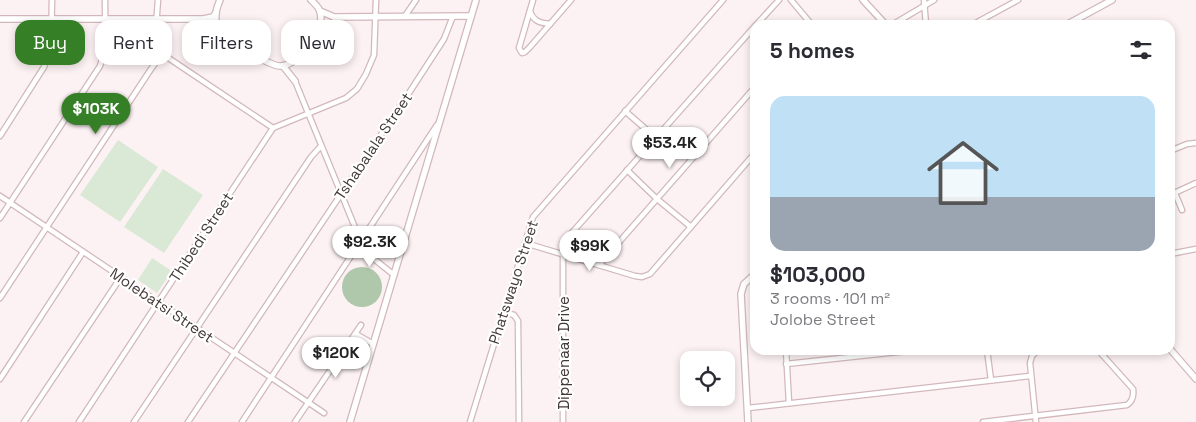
<!DOCTYPE html>
<html lang="en">
<head>
<meta charset="utf-8">
<style>
  :root { --surface:#fff; --page:#f7f7f7; --text:#2b2b33; --muted:#7c7c81; --accent:#357f26 }
  body { margin:0; font-family:"Space Grotesk",sans-serif; background:var(--page); color:var(--text); height:100vh; display:flex; flex-direction:column; font-size:19px; white-space:nowrap }
  * { box-sizing:border-box; margin:0 }
  p { font-size:16px; color:var(--muted) }
  .icon { flex:none; width:28px; height:28px; fill:none; stroke:currentColor; stroke-width:2; stroke-linecap:round; stroke-linejoin:round }
  .map { position:relative; flex:1; overflow:hidden }
  .details { position:absolute; left:750px; top:20px; width:425px; height:335px; display:flex; flex-direction:column; background:var(--surface); border-radius:15px; box-shadow:0 2px 8px #0003 }
  .details>* { flex:none }
  .top-card { position:absolute; left:15px; top:20px; width:475px; height:45px; display:flex; gap:10px }
  .buttons { position:absolute; left:680px; top:351px; display:grid; gap:10px }
  .buttons a { display:grid; place-items:center; width:55px; height:55px; border-radius:10px; background:var(--surface); box-shadow:0 2px 8px #0003; font-size:25px }
  .price { position:absolute; translate:-50% -42px; padding:0 11px; border-radius:18px; background:#fff; color:#222; font-size:16px; line-height:32px; filter:drop-shadow(0 1px 2px #0008) }
  .price::after { content:''; position:absolute; left:50%; top:30px; width:15px; height:11px; margin-left:-8px; background:inherit; clip-path:polygon(0 0,100% 0,50% 100%) }
  .price.current { background:var(--accent); color:#fff }
  ul { padding:0; list-style:none }
  li { display:grid; align-content:center; gap:10px; height:265px; padding:0 20px }
  li span { display:grid; place-items:center; height:155px; border-radius:15px; color:#555 }
  li>.icon { margin-inline-start:auto }
  span .icon { width:90px; height:90px; fill:#fffc; stroke-width:1 }
  li b { font-size:21px }
  h2 { display:flex; justify-content:space-between; align-items:center; height:60px; padding:0 20px; font-size:21px }
  .tag { padding:0 18px; border-radius:15px; background:var(--surface); box-shadow:0 2px 8px #0003; font-size:18px; line-height:45px }
  .tag.current { background:var(--accent); color:#fff }
  .map>svg:first-child { display:block }
</style>
</head>
<body>
<div class="map">
<svg width="1196" height="422" viewBox="0 0 1196 422">
  <rect width="100%" height="100%" fill="#fdf2f3"/>
  <g fill="#d9e9d6">
    <polygon points="118,140 158,167 120,222 80,195"/>
    <polygon points="163,169 203,195 164,253 124,227"/>
    <polygon points="152,258 172,271 157,293 138,280"/>
  </g>
  <circle fill="#afc7aa" cx="362" cy="287" r="20"/>
  <g fill="none" stroke-linecap="round" stroke-linejoin="round">
    <defs>
      <g id="minor">
        <polyline points="158,0 155,39 158,51 273,128"/>
        <polyline points="533,0 519,48 522,53 525,52 530,47 571,0"/>
        <polyline points="791,0 812,25"/>
        <polyline points="924,0 926,25"/>
        <path d="M530,11C533,21 540,23 550,24"/>
        <polyline points="405,16 416,0"/>
        <polyline points="756,25 779,0"/>
        <polyline points="892,25 934,0"/>
        <polyline points="972,25 1018,0"/>
        <polyline points="295,81 361,242"/>
        <polyline points="625,111 656,138"/>
        <polyline points="273,128 346,98 357,89 366,74 374,55 376,0"/>
        <polyline points="0,136 44,67 51,45 52,0"/>
        <polyline points="1170,151 1187,144 1196,143"/>
        <polyline points="627,170 657,199 691,227"/>
        <polyline points="1175,193 1182,210"/>
        <polyline points="1170,195 1196,183"/>
        <polyline points="0,196 324,413"/>
        <path d="M0,218L100,66C107,45 105,22 105,0"/>
        <polyline points="525,243 635,276 642,277 650,274 755,153"/>
        <polyline points="358,246 394,275"/>
        <polyline points="1170,254 1196,249"/>
        <polyline points="599,265 755,87"/>
        <polyline points="0,298 151,69 162,54"/>
        <polyline points="503,312 514,315 518,321 519,422"/>
        <polyline points="356,334 373,344"/>
        <polyline points="786,350 789,403"/>
        <polyline points="987,350 991,380"/>
        <polyline points="786,364 916,350"/>
        <polyline points="0,379 83,252"/>
        <polyline points="748,408 1030,376"/>
        <polyline points="24,422 121,277"/>
        <polyline points="79,422 273,128"/>
        <polyline points="134,422 311,157 321,146"/>
        <polyline points="188,422 409,93 444,39 453,16"/>
        <polyline points="242,422 437,125"/>
        <polyline points="295,422 361,325"/>
        <polyline points="470,422 533,217 723,0"/>
        <polyline points="563,422 563,255 565,243 569,236 755,26"/>
        <path d="M983,422L1127,405C1133,401 1134,396 1133,389L1098,350"/>
        <polyline points="1036,422 1030,363 1032,356 1038,350"/>
      </g>
      <g id="tertiary">
        <path d="M220,0C216,9 213,20 219,30C223,38 271,67 281,66C299,65 326,31 320,12C319,7 315,4 311,0"/>
        <polyline points="863,0 886,25"/>
        <polyline points="320,11 334,17 471,16"/>
        <polyline points="0,19 203,19 213,17 216,13"/>
        <polyline points="1066,25 1112,0"/>
        <polyline points="283,66 295,81"/>
        <polyline points="1170,349 1196,379"/>
        <polyline points="350,422 476,0"/>
        <polyline points="748,422 741,294 744,284 755,274"/>
      </g>
    </defs>
    <use href="#minor" stroke="#d2b8bb" stroke-width="7"/>
    <use href="#tertiary" stroke="#d2b8bb" stroke-width="8"/>
    <use href="#minor" stroke="#fff" stroke-width="4.5"/>
    <use href="#tertiary" stroke="#fff" stroke-width="5.5"/>
  </g>
  <g text-anchor="middle" dominant-baseline="central" stroke-width="4.5" stroke-linejoin="round" paint-order="stroke">
    <g font-size="15" fill="#433839" stroke="#fff">
      <text transform="translate(373 146) rotate(-56)">Tshabalala Street</text>
      <text transform="translate(201 237) rotate(-57)">Thibedi Street</text>
      <text transform="translate(513 282) rotate(-72)">Phatswayo Street</text>
      <text transform="translate(162 305) rotate(34)">Molebatsi Street</text>
      <text transform="translate(563 353) rotate(-90)">Dippenaar Drive</text>
    </g>
  </g>
</svg>
<div class="buttons">
<a><svg class="icon" aria-label="locate" viewBox="0 0 24 24"><circle cx="12" cy="12" r="6"/><path d="M12 2v4M12 18v4M2 12h4M18 12h4"/></svg></a>
</div>
<b class="price current" style="left:96px;top:135px">$103K</b>
<b class="price" style="left:670px;top:169px">$53.4K</b>
<b class="price" style="left:370px;top:268px">$92.3K</b>
<b class="price" style="left:590px;top:272px">$99K</b>
<b class="price" style="left:336px;top:379px">$120K</b>
<div class="top-card">
<a class="tag current">Buy</a>
<a class="tag">Rent</a>
<a class="tag">Filters</a>
<a class="tag">New</a>
</div>
<section class="details">
<h2>5 homes<svg class="icon" aria-label="filters" viewBox="0 0 24 24"><path d="M4 7h16M4 17h16"/><circle cx="9" cy="7" r="2"/><circle cx="15" cy="17" r="2"/></svg></h2>
<ul>
<li><span style="background:linear-gradient(#bfe0f5 65%,#9aa5b1 0)"><svg class="icon" aria-label="home" viewBox="0 0 24 24"><path d="M3 11l9-7 9 7M6 9v11h12V9"/></svg></span><div><b>$103,000</b><p>3 rooms · 101 m²</p><p>Jolobe Street</p></div></li>
</ul>
</section>
</div>
</body>
</html>
